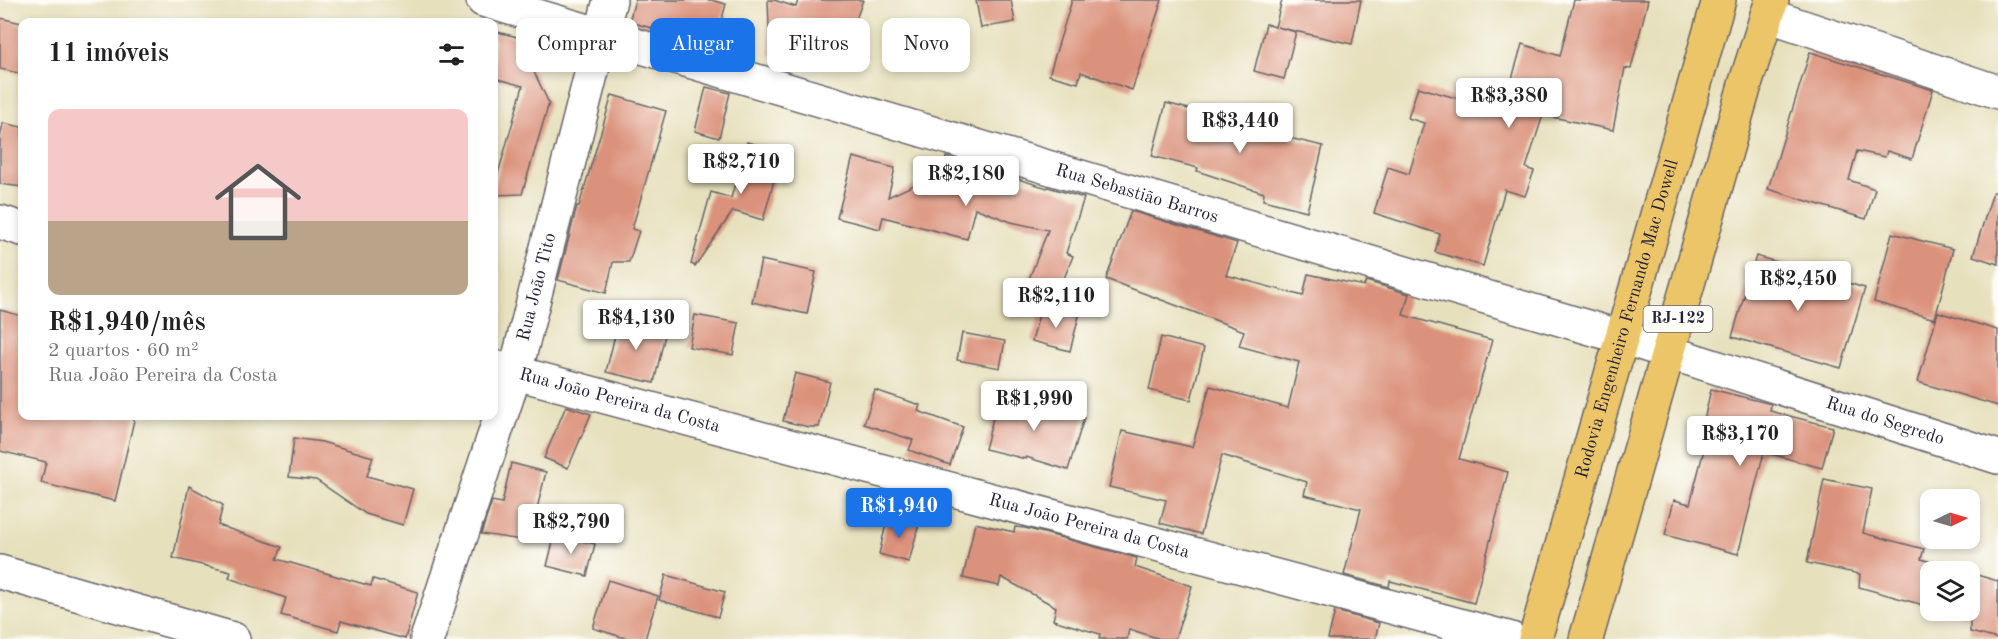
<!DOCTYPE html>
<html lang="pt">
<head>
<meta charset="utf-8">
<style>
  :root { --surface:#fff; --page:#f2f2f2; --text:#202124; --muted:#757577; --accent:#1a73e8 }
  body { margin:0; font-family:"Old Standard TT",serif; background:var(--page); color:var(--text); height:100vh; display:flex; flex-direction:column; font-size:22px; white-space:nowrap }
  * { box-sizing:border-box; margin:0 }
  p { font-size:20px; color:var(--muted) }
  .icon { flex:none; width:33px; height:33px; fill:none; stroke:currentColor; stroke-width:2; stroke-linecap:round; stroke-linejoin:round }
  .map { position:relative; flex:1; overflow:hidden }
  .details { position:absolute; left:18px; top:18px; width:480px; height:402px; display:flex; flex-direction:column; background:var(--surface); border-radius:12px; box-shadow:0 3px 9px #0003 }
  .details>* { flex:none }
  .banner { position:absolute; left:516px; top:18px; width:570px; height:54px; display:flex; gap:12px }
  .needle { width:39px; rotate:85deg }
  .fabs { position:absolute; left:1920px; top:489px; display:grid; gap:12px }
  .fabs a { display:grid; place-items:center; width:60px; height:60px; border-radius:12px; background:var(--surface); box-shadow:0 3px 9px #0003; font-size:30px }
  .price { position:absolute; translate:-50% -51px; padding:0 14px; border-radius:6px; background:#fff; color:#222; font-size:20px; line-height:39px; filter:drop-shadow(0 2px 3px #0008) }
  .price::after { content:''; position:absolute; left:50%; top:36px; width:18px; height:14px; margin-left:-9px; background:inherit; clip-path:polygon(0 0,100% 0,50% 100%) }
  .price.current { background:var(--accent); color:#fff }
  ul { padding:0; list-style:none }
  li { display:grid; align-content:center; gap:12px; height:318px; padding:0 30px }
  li span { display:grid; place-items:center; height:186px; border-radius:12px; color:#555 }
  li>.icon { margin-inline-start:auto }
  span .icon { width:108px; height:108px; fill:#fffc; stroke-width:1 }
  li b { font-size:26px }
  h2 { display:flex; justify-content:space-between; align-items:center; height:72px; padding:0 30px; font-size:26px }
  .pill { padding:0 21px; border-radius:12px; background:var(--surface); box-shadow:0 3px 9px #0003; font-size:21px; line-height:54px }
  .pill.current { background:var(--accent); color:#fff }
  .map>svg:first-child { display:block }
</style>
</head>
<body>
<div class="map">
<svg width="1998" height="639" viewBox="0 0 1998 639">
  <rect width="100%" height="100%" fill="#fdfcf7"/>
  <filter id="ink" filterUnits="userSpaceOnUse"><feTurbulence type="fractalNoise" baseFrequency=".0167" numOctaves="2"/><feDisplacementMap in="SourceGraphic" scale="12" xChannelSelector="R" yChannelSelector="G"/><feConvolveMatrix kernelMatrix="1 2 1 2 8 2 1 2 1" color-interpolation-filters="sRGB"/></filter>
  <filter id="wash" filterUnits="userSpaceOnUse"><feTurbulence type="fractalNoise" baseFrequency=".008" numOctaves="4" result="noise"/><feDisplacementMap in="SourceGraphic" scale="24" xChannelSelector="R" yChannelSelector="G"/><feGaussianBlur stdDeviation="1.35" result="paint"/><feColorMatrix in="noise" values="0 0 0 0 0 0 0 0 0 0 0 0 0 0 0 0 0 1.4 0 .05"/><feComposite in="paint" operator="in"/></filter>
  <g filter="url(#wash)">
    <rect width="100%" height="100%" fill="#e7e0bd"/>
    <g id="blocks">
      <g fill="#db927c">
        <polygon points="635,0 711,0 726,4 715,45 629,22"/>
        <polygon points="768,0 774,0 796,7 798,0 863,0 851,33 820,28 809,67 770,55"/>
        <polygon points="976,0 1011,0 1015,22 981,28"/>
        <polygon points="1072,0 1162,0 1132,90 1081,72 1078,83 1049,75"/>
        <polygon points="1282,0 1361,0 1352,44 1277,27 1296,32 1284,79 1254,71 1266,24 1275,27"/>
        <polygon points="1574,0 1648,0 1631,69 1625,68 1613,130 1543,115 1526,168 1534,171 1525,196 1505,190 1483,266 1435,252 1440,234 1374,213 1388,167 1409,174 1424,123 1408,118 1418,87 1483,106 1485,101 1504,107 1522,44 1560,56"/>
        <polygon points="0,18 22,23 22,74 0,69"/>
        <polygon points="494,31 517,37 549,103 522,194 494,195 494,188 523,86 494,78"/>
        <polygon points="1810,52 1933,90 1912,159 1887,151 1885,157 1857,151 1849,180 1875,189 1866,219 1768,189"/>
        <polygon points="706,87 730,93 719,138 695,131"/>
        <polygon points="612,95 666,111 632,229 639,231 629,262 613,262 606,293 558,280 577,206 579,206"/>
        <polygon points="1166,103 1215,116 1217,110 1262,124 1260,131 1323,146 1307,211 1263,200 1264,193 1197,171 1198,168 1152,156"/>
        <polygon points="3,123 22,127 22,187 0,184 0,138"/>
        <polygon points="747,142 782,152 763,220 733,211 695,266 691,264 711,192 731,198"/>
        <polygon points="853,157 895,168 888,197 945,171 946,157 1047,188 1048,187 1084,198 1066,253 1073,256 1059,291 1029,279 1048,230 1011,222 975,208 967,239 883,217 880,229 837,218"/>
        <polygon points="1993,192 1998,192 1998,264 1973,256"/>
        <polygon points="1131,211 1237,243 1226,275 1303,296 1308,274 1364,286 1366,281 1409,294 1403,315 1492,340 1459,459 1508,472 1474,603 1390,581 1389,587 1344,575 1361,509 1304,495 1307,482 1222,455 1201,534 1160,523 1166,500 1109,487 1122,431 1192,447 1210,386 1288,408 1299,362 1239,346 1244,331 1106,279"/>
        <polygon points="1892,233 1953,249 1935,319 1874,302"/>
        <polygon points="1756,256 1865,288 1841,368 1732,337"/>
        <polygon points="761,260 816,272 807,314 752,302"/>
        <polygon points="1041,307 1079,316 1070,351 1032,341"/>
        <polygon points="0,310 22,316 22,416 135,416 115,501 41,483 46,462 0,451"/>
        <polygon points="1938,312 1998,330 1998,406 1918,382"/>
        <polygon points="695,315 739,323 733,355 689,347"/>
        <polygon points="619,319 666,330 654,383 606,372"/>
        <polygon points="962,333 1005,341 1000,368 957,360"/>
        <polygon points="1161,337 1204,348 1191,400 1149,390"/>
        <polygon points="795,373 830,382 819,427 809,427 783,421"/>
        <polygon points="1711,389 1771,404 1770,411 1833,427 1822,468 1764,452 1738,554 1665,535 1674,500 1690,504 1709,430 1702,429"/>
        <polygon points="875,390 920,405 918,411 963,427 950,465 909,450 913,440 864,424"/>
        <polygon points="999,395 1084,418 1068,470 1026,457 1026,459 985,449"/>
        <polygon points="566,406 591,414 568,468 544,458"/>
        <polygon points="294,438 322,442 373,457 367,476 413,489 403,525 366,514 316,480 289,477"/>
        <polygon points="511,463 546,472 529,541 481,534 492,501 502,503"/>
        <polygon points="1824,479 1872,489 1863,533 1924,549 1921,559 1966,572 1930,572 1930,607 1859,587 1860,574 1807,563"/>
        <polygon points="189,486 223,505 218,525 282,547 277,559 371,586 373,579 418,592 405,639 341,621 338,631 281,615 286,598 229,578 231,572 173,558"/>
        <polygon points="888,516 919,524 909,562 879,554"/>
        <polygon points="975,523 1014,532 1015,527 1025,528 1137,558 1135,567 1192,586 1175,639 1160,639 1129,629 1127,639 1099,639 1100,634 1053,620 1056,607 1001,577 999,586 963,578"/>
        <polygon points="555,534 595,544 587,576 547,566"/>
        <polygon points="1970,573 1998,581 1998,639 1970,632 1970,618 1943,610 1970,610"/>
        <polygon points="666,575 725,592 718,617 659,600"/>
        <polygon points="608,580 658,596 645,639 628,639 593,628"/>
        <polygon points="1335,611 1379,623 1375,639 1328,639"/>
      </g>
    </g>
  </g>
  <g filter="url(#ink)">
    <use href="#blocks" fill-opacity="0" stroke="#676468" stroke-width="1.5"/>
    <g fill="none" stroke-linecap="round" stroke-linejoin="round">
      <defs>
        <g id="minor">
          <path id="s1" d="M483,0L1621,337L1998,457"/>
          <polyline points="1767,15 1998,92"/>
          <polyline points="0,222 22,229"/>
          <path id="s2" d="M494,367L1511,639"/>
          <polyline points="0,572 233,639"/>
          <path id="s3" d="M427,639L515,373L610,0"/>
        </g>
        <g id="major">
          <path id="s4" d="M1535,639L1719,0"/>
          <polyline points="1586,639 1745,85 1772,0"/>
        </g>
      </defs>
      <use href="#minor" stroke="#676468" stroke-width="36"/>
      <use href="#major" stroke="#676468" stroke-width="36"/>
      <use href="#minor" stroke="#fff" stroke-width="33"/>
      <use href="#major" stroke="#edc569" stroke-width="33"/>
    </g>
  </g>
  <g text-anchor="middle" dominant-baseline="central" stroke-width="4.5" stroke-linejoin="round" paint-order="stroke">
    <rect fill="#fdfcf7" stroke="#646373" stroke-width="1.5" x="1643.5" y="306" width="69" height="26" rx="4.5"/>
    <g font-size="16" font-weight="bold" fill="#22223b">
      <text x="1678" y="319">RJ-122</text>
    </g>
    <g font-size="18" fill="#22223b" stroke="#fdfcf7">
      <text stroke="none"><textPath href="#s1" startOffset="682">Rua Sebastião Barros</textPath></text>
      <text stroke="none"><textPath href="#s3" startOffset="369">Rua João Tito</textPath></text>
      <text stroke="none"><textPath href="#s4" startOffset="333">Rodovia Engenheiro Fernando Mac Dowell</textPath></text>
      <text stroke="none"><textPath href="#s2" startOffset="130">Rua João Pereira da Costa</textPath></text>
      <text stroke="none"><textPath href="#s1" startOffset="1464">Rua do Segredo</textPath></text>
      <text stroke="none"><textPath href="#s2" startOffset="616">Rua João Pereira da Costa</textPath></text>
    </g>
  </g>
</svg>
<div class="fabs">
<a><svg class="needle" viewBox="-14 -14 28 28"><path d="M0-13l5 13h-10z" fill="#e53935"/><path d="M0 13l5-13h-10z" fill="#757577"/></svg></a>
<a><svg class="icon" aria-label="layers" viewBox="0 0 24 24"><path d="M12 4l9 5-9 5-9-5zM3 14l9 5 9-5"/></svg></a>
</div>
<b class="price" style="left:1509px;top:129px">R$3,380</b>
<b class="price" style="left:1240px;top:154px">R$3,440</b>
<b class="price" style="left:741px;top:195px">R$2,710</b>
<b class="price" style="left:966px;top:207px">R$2,180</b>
<b class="price" style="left:1798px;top:312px">R$2,450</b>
<b class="price" style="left:1056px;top:329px">R$2,110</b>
<b class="price" style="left:636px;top:351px">R$4,130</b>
<b class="price" style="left:1034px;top:432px">R$1,990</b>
<b class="price" style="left:1740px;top:467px">R$3,170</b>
<b class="price current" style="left:899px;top:539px">R$1,940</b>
<b class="price" style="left:571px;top:555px">R$2,790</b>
<div class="banner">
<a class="pill">Comprar</a>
<a class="pill current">Alugar</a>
<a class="pill">Filtros</a>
<a class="pill">Novo</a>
</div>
<section class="details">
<h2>11 imóveis<svg class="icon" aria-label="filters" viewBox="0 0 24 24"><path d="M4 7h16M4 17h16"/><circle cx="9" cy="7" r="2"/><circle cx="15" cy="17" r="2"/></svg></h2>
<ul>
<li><span style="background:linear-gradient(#f6c9c9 60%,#b9a48a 0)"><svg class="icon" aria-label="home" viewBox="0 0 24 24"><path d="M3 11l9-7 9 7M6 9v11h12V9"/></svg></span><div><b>R$1,940/mês</b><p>2 quartos · 60 m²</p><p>Rua João Pereira da Costa</p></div></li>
</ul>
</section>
</div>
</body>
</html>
